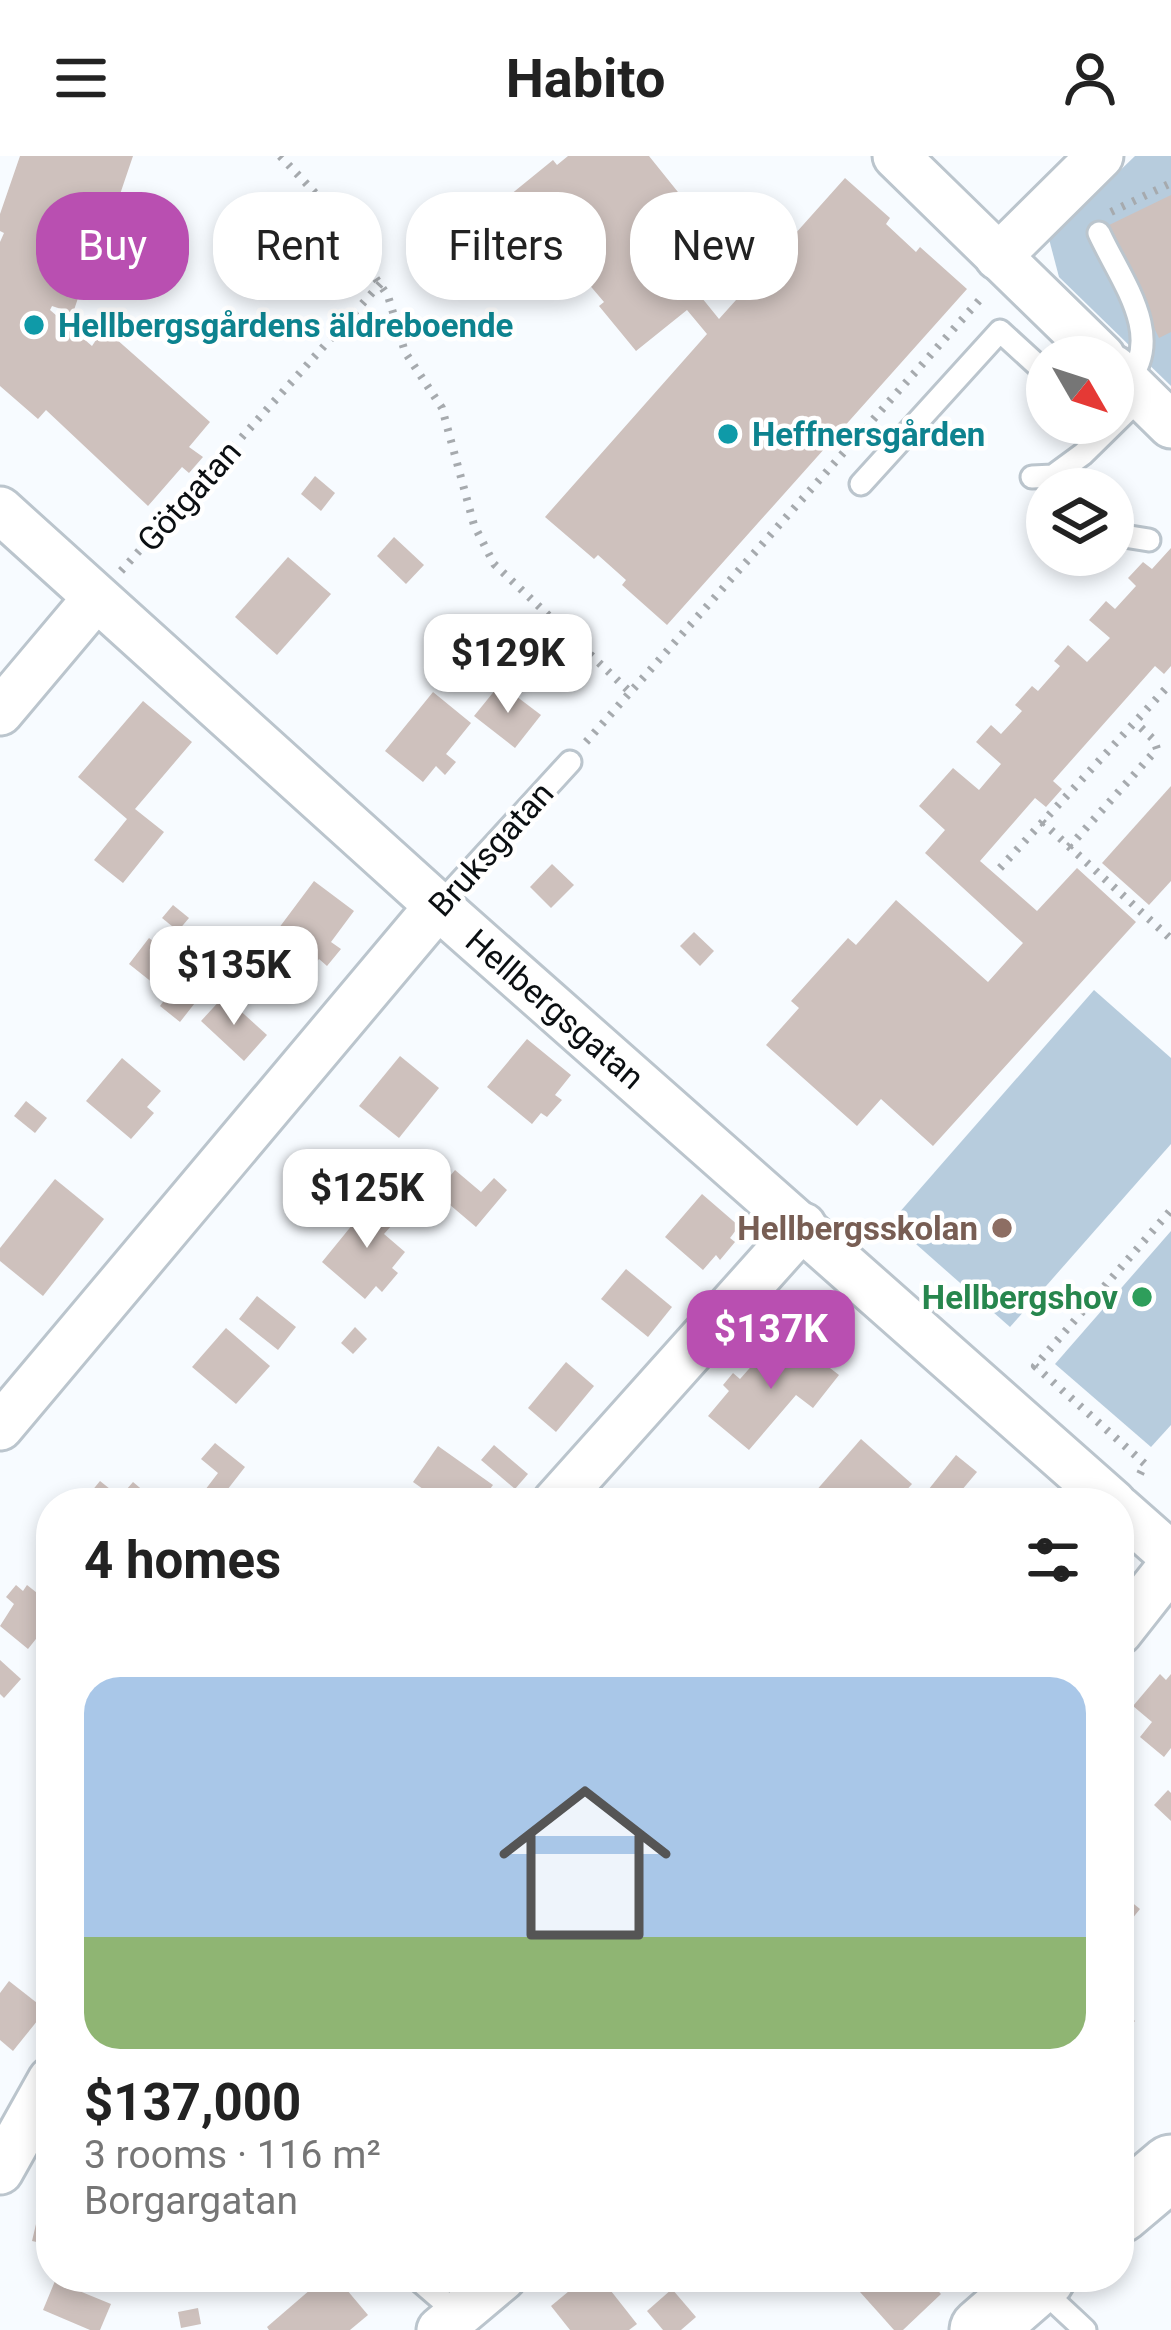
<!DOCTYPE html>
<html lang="en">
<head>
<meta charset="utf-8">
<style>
  :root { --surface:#fff; --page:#f6f6f6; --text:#222; --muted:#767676; --accent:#b94fb1 }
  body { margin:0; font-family:Roboto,sans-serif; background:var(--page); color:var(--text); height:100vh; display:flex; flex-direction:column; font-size:45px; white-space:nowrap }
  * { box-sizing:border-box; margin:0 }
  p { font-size:39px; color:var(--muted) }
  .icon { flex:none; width:66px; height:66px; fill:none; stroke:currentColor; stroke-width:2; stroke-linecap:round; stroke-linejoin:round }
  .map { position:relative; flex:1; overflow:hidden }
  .side { position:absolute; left:36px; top:1332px; width:1098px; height:804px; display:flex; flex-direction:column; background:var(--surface); border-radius:48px; box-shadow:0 6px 18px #0003 }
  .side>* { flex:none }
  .top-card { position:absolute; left:36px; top:36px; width:1101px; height:108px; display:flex; gap:24px }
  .needle { width:78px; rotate:129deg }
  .buttons { position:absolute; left:1026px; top:180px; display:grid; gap:24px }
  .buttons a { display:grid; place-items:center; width:108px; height:108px; border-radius:50%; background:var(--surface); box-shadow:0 6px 18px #0003; font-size:60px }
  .price { position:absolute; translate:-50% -102px; padding:0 27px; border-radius:24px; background:#fff; color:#222; font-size:39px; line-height:78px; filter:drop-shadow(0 3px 6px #0008) }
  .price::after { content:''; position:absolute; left:50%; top:72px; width:36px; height:27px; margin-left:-18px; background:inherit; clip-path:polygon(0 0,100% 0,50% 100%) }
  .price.selected { background:var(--accent); color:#fff }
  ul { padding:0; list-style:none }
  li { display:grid; align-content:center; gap:24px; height:636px; padding:0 48px }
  li span { display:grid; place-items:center; height:372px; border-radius:36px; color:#555 }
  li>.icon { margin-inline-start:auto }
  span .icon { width:216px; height:216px; fill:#fffc; stroke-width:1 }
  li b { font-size:51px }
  h2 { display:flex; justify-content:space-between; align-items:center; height:144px; padding:0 48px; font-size:51px }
  .tag { padding:0 42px; border-radius:48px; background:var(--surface); box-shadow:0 6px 18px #0003; font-size:42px; line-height:108px }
  .tag.selected { background:var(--accent); color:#fff }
  header { display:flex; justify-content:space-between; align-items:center; height:156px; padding:0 48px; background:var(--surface); font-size:54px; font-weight:700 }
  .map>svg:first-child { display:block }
</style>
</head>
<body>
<header><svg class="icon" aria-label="menu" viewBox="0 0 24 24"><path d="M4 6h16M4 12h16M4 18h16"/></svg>Habito<svg class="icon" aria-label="person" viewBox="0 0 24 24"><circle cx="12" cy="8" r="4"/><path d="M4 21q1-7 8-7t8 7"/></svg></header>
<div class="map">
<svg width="1171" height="2174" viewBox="0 0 1171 2174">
  <rect width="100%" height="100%" fill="#f7fbff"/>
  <g fill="#b7ccdd">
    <polygon points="1135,0 1171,0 1171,230 1059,121 1049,83"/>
    <polygon points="1094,834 1171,902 1171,988 1010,1171 891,1066"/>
    <polygon points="1171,1075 1171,1269 1151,1291 1055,1208"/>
  </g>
  <g fill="#cec1bd">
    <polygon points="20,0 133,0 96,109 86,104 73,136 79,139 73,157 52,150 50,154 92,190 96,184 115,182 210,266 189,291 203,301 189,317 182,311 148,350 46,254 38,263 0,230 0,86 4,77 0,75 0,58"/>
    <polygon points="568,0 649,0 739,112 702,142 719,163 845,22 890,62 886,68 916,96 920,91 967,133 667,469 622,429 626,424 598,399 594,403 545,361 707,178 687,154 636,195 599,150 604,146 587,126 584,130 510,39 553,4 557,9"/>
    <polygon points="1171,39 1171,176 1159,182 1105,71"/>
    <polygon points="315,320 335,337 321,355 301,338"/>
    <polygon points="394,381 424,409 406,428 377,400"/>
    <polygon points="1171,392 1171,510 1164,518 1155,510 1053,625 1062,633 1046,651 1035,642 980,705 1037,755 1077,712 1136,766 933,990 881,943 857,970 766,889 799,852 791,845 848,782 856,789 896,744 988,826 1023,787 925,697 945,674 919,650 953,612 979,634 1001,608 976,586 991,569 1001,578 1022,555 1015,549 1032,530 1038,535 1060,510 1054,505 1068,489 1087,506 1110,482 1089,464 1106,445 1115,453 1136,430 1128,422 1143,406 1152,413"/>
    <polygon points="288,401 331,438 277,499 235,461"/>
    <polygon points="500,528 541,559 515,592 474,560"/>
    <polygon points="433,536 471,567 446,598 456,606 445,619 436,610 423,626 385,595"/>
    <polygon points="143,545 192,586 135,653 164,676 123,727 94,704 127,663 78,621"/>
    <polygon points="1171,630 1171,725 1149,749 1102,707"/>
    <polygon points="552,708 574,729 551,752 530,731"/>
    <polygon points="314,725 354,755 331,786 341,793 327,810 319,803 307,818 298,812 274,843 227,807 251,776 267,788"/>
    <polygon points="173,749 189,762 178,775 162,762"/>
    <polygon points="694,776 714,795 700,810 680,790"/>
    <polygon points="149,782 209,829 180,866 160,850 168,839 129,808"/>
    <polygon points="224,840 267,879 244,905 201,865"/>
    <polygon points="527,883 571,919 555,939 562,944 547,961 541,957 532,968 487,931"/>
    <polygon points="400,900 439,932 399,982 359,950"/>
    <polygon points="122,902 161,935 147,951 154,957 131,983 86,945"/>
    <polygon points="26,945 47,962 35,977 14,960"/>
    <polygon points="455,1014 481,1036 494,1022 507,1034 476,1071 436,1037"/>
    <polygon points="55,1023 104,1063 43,1140 0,1105 0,1092"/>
    <polygon points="702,1038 739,1070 730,1082 735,1086 720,1104 716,1099 703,1114 665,1081"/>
    <polygon points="375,1041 399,1061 384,1078 405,1096 392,1112 398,1117 382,1136 376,1130 365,1143 322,1106"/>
    <polygon points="626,1113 672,1151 648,1181 601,1143"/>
    <polygon points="257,1140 296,1171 278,1194 239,1163"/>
    <polygon points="355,1171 367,1183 353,1198 341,1187"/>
    <polygon points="226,1172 270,1210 236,1248 192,1211"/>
    <polygon points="790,1181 839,1219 813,1252 796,1239 749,1294 708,1260 729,1235 723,1229 733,1217 740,1223 756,1205 765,1213"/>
    <polygon points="566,1206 594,1230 556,1276 528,1252"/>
    <polygon points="861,1283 912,1328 895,1347 827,1347 815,1336"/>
    <polygon points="215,1287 245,1311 217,1347 202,1338 218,1317 201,1303"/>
    <polygon points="494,1289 528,1318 515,1333 481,1304"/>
    <polygon points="438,1290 493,1329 480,1347 443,1347 413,1326"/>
    <polygon points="956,1299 977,1316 951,1347 926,1347 921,1343"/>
    <polygon points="100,1325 120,1341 133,1326 158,1347 82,1347"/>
    <polygon points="16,1429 23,1435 27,1429 51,1448 51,1464 28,1493 0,1470 14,1448 6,1441"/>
    <polygon points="0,1504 21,1523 4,1542 0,1538"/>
    <polygon points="1160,1518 1166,1524 1171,1518 1171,1592 1164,1601 1140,1581 1152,1566 1133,1550"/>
    <polygon points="1168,1634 1171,1637 1171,1665 1154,1649"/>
    <polygon points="1119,1724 1130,1733 1124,1740 1140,1753 1119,1779"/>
    <polygon points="9,1825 46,1854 13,1895 0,1884 0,1837"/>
    <polygon points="1119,1851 1135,1865 1119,1883"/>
    <polygon points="40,2051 51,2053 51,2104 42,2103 46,2088 32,2085"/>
    <polygon points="325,2121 336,2121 368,2159 350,2174 269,2174 267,2171"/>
    <polygon points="586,2121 600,2121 637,2168 629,2174 570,2174 551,2150"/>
    <polygon points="877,2121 925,2121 941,2138 903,2174 894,2174 860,2136"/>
    <polygon points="55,2125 111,2148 100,2174 90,2174 43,2154"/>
    <polygon points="672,2133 696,2161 681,2174 663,2174 647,2155"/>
    <polygon points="198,2152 201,2168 181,2172 178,2156"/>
  </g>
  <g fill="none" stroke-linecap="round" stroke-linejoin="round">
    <defs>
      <g id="lane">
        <path d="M1099,77C1120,123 1166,180 1127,226"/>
        <polyline points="1032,321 1053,320 1083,298 1142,240"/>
        <polyline points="861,328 1000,175 1047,218"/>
        <polyline points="1113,371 1124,380 1149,384"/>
        <polyline points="438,750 570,606"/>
        <polyline points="415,2121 458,2158"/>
        <polyline points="1040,2132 1085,2174"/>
      </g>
      <g id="street">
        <polyline points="896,0 1102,201"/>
        <polyline points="998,101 1100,0"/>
        <polyline points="1113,212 1171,269"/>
        <polyline points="0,354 438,750 1113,1347"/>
        <polyline points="0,556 96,442"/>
        <polyline points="0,1271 438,750"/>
        <polyline points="555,1347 803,1070"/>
        <polyline points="1119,1353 1171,1399"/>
        <polyline points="1119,1476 1171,1410"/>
        <polyline points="0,2015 51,1924"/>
        <polyline points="440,2174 503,2121"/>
      </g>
      <g id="secondary">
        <polyline points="1119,2055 1171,2011"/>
        <polyline points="982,2174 1043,2121"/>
      </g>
    </defs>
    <use href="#lane" stroke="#bbc5cd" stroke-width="27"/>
    <use href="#street" stroke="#bbc5cd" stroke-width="51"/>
    <use href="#secondary" stroke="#bbc5cd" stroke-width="69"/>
    <g stroke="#a6aaae" stroke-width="8" stroke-dasharray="3 9" stroke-linecap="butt">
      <polyline points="280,0 320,42 388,140 405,196 442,252 474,369 494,408 630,536"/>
      <polyline points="1111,56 1171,27"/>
      <polyline points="121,415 381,127"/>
      <polyline points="586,586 983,140"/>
      <polyline points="1042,666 1171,783"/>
      <polyline points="1069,691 1157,593 1154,584 1135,566"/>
      <polyline points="1000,712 1171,527"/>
      <polyline points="1140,1318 1145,1308 1035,1210 1171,1054"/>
    </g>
    <use href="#lane" stroke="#fff" stroke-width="21"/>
    <use href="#street" stroke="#fff" stroke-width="45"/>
    <use href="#secondary" stroke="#fff" stroke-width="63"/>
  </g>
  <g fill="#0f9aa8" stroke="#fff" stroke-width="4.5">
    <circle cx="34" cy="169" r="12"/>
    <circle cx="728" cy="278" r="12"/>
  </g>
  <circle fill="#8d6e63" stroke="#fff" stroke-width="4.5" cx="1002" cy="1072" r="12"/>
  <circle fill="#2e9e5b" stroke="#fff" stroke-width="4.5" cx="1142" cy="1141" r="12"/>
  <g text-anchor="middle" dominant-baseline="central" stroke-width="9" stroke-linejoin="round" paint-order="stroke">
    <g font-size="33" font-weight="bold" fill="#0d838f" stroke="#fff" text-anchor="start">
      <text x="58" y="169">Hellbergsgårdens äldreboende</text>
      <text x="752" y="278">Heffnersgården</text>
    </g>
    <g font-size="33" fill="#0b0f12" stroke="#fff">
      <text transform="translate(189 340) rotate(-48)">Götgatan</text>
      <text transform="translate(491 693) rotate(-48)">Bruksgatan</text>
      <text transform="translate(555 853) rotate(41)">Hellbergsgatan</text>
    </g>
    <g font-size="33" font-weight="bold" fill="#785e54" stroke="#fff" text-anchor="end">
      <text x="978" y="1072">Hellbergsskolan</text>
    </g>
    <g font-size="33" font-weight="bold" fill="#27864d" stroke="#fff" text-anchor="end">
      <text x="1118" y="1141">Hellbergshov</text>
    </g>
  </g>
</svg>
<div class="buttons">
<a><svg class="needle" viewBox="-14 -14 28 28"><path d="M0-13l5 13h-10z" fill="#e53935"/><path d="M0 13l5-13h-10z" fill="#767676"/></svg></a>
<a><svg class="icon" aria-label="layers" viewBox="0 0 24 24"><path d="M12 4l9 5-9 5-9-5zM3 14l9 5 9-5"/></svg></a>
</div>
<b class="price" style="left:508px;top:560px">$129K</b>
<b class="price" style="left:234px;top:872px">$135K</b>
<b class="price" style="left:367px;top:1095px">$125K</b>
<b class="price selected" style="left:771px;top:1236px">$137K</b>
<div class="top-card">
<a class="tag selected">Buy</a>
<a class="tag">Rent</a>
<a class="tag">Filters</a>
<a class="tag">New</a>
</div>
<section class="side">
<h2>4 homes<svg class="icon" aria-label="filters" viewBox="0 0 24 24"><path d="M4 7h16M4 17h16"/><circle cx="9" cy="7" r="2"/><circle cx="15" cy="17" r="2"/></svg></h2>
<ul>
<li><span style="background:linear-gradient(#a9c7e8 70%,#8fb573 0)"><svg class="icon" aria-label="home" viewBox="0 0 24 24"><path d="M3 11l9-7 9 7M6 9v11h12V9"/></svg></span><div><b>$137,000</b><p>3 rooms · 116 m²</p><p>Borgargatan</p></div></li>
</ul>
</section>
</div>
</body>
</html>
